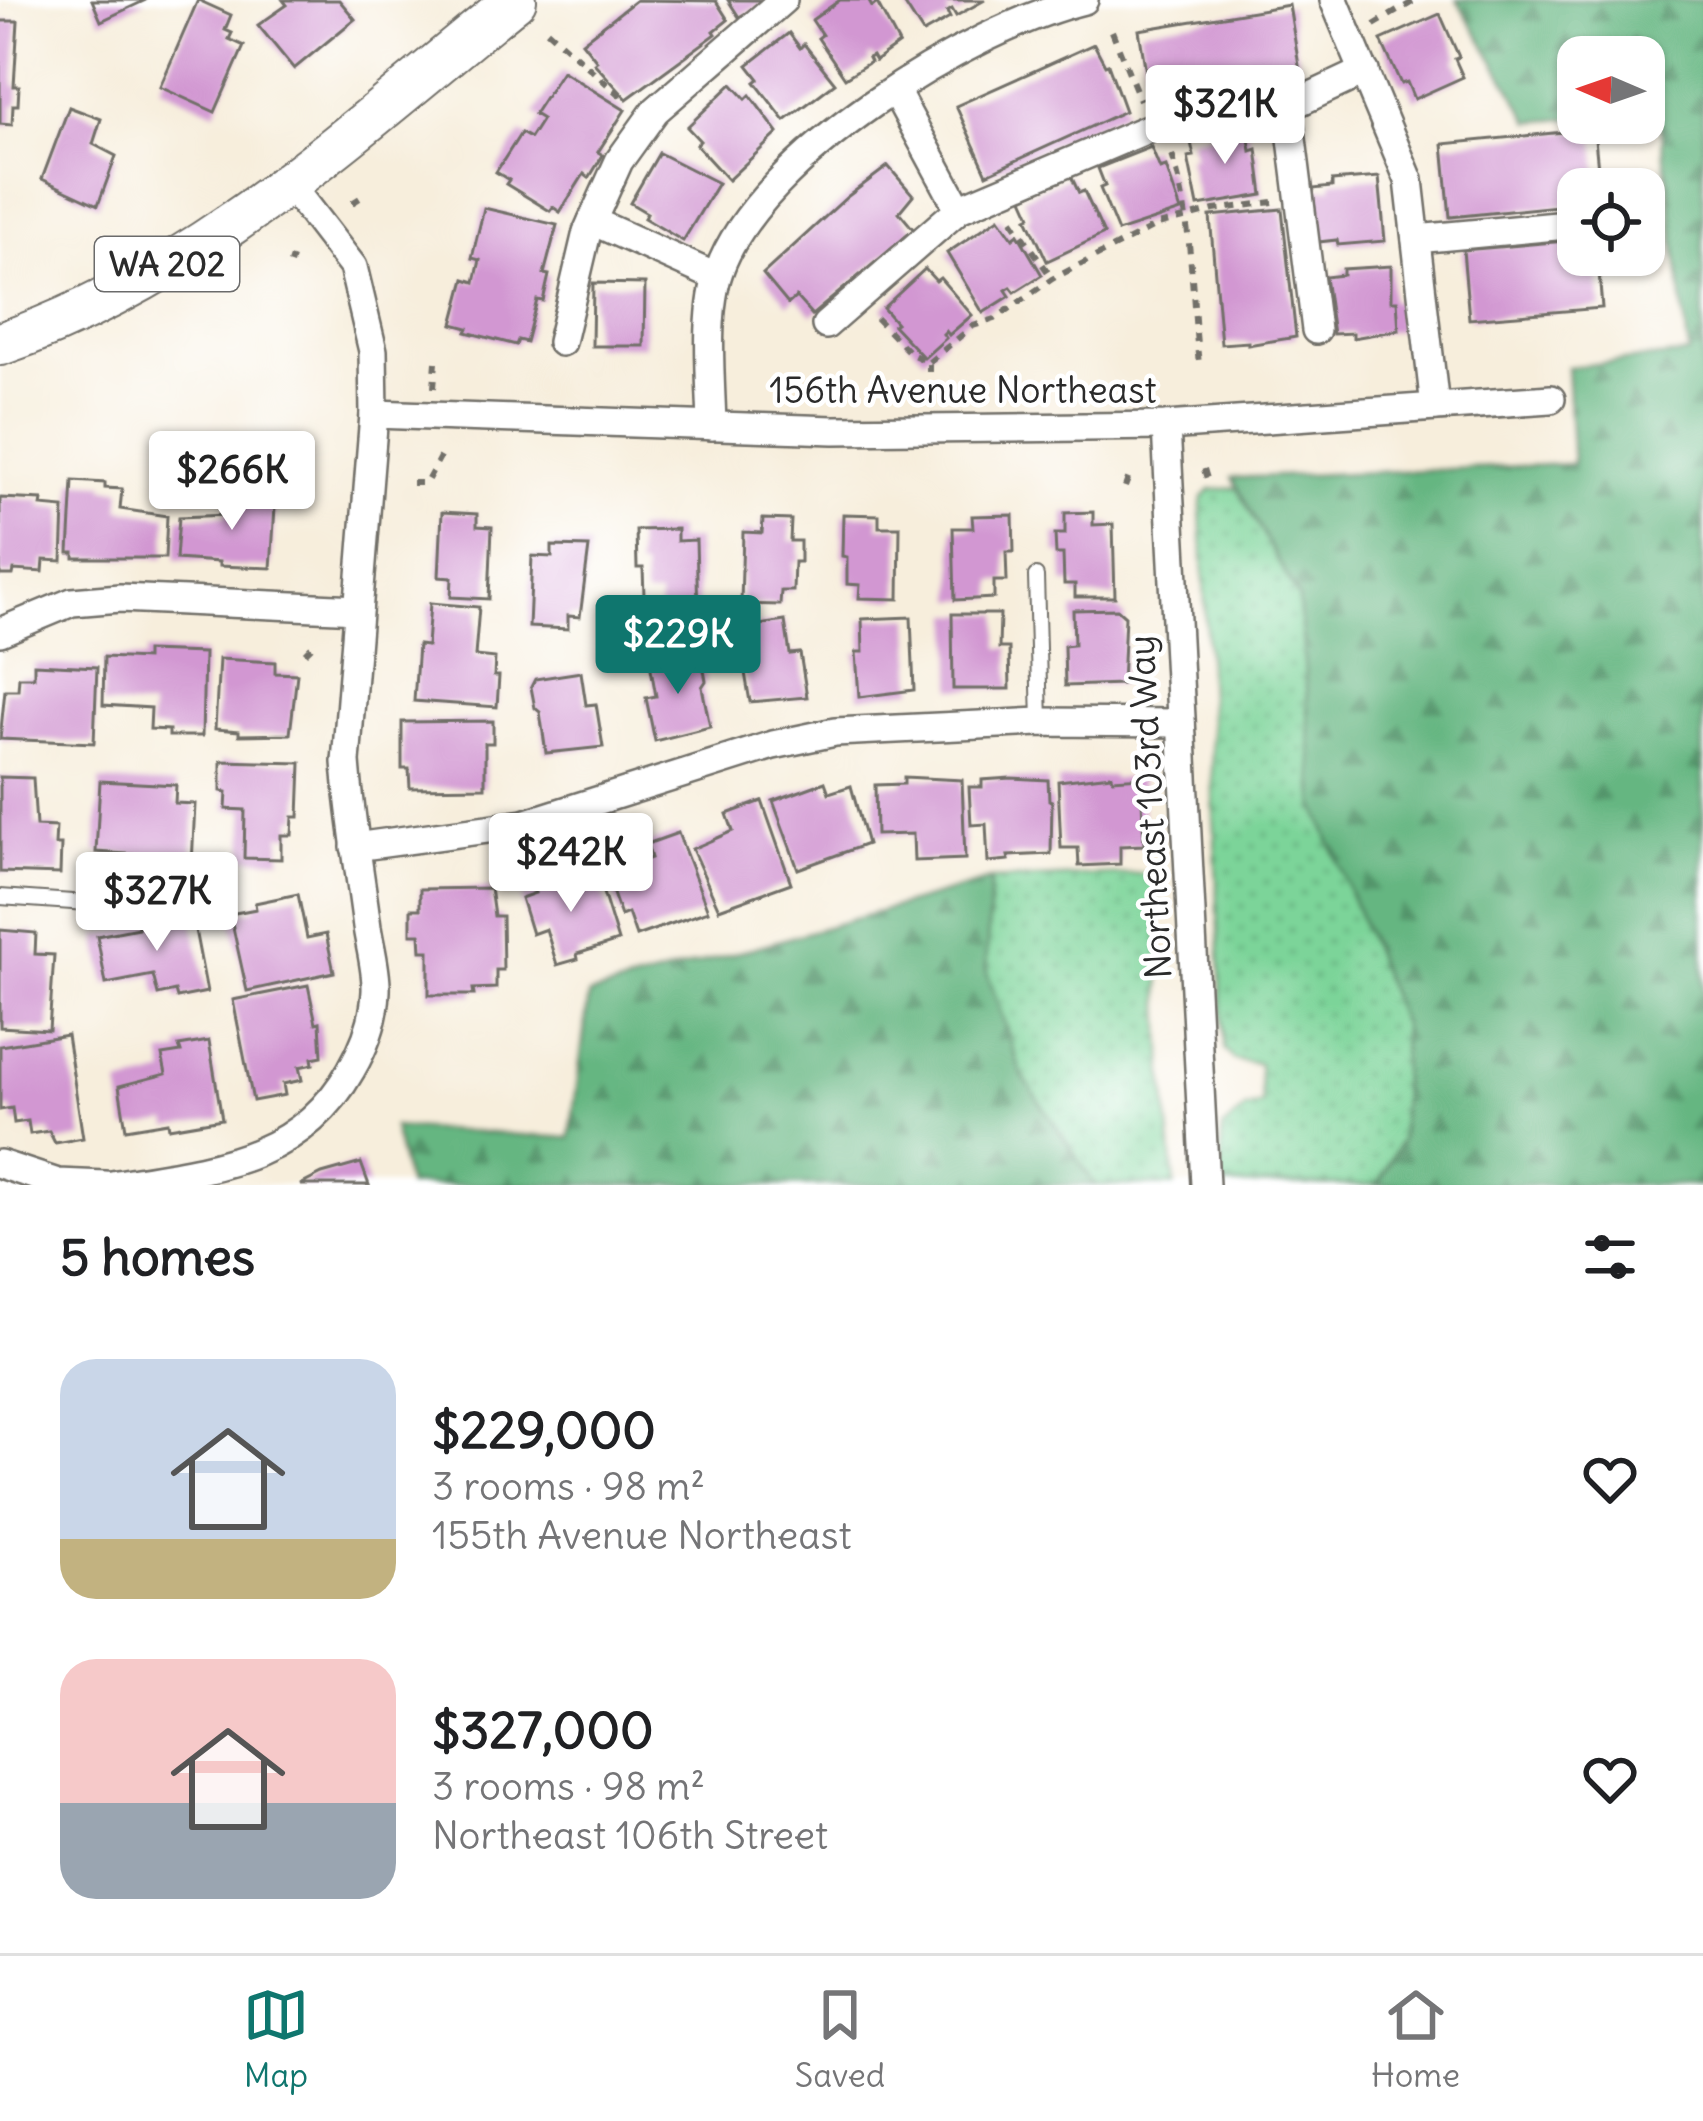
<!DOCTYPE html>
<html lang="en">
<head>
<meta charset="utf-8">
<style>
  :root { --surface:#fff; --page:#f2f2f2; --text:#202124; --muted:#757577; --line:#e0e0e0; --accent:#0f766e }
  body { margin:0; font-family:Delius,sans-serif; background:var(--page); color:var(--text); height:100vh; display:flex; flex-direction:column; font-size:45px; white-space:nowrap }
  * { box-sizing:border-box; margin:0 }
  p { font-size:39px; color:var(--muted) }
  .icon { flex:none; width:66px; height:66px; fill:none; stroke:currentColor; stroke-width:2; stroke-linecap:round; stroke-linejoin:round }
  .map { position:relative; height:1185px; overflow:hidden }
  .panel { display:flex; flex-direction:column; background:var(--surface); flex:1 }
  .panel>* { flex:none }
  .needle { width:78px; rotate:272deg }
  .controls { position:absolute; left:1557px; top:36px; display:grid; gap:24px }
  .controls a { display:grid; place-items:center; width:108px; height:108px; border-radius:24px; background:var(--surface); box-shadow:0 3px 9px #0004; font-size:60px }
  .price { position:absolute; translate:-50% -102px; padding:0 27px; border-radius:12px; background:#fff; color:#222; font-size:39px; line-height:78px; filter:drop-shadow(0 3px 6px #0008) }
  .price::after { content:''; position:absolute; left:50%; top:72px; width:36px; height:27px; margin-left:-18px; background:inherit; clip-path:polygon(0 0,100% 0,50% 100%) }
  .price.on { background:var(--accent); color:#fff }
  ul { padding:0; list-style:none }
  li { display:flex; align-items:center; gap:36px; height:300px; padding:0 60px }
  li span { display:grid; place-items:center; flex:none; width:336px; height:240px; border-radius:36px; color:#555 }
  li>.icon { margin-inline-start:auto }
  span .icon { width:144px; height:144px; fill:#fffc; stroke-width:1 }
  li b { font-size:51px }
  h2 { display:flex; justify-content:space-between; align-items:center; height:144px; padding:0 60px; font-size:51px }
  .tab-bar { display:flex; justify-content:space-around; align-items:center; height:168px; border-top:3px solid var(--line); background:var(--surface); font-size:33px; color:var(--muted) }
  .tab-bar a { display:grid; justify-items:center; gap:6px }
  .tab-bar .on { color:var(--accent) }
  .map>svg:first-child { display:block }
</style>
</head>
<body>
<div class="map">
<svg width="1703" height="1185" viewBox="0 0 1703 1185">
  <defs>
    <pattern id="green-dots" width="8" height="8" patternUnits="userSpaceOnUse" patternTransform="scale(3)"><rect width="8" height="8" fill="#7cd499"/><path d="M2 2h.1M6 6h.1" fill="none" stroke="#6bb684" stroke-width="1.8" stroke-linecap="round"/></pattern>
    <pattern id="forest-firs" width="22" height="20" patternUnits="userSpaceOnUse" patternTransform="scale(3)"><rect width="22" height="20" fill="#65b681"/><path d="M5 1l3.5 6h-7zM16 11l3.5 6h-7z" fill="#53946a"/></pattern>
  </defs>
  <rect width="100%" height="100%" fill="#fff"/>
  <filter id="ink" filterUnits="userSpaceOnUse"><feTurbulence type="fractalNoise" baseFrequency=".00833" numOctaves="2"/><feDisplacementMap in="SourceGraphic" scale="24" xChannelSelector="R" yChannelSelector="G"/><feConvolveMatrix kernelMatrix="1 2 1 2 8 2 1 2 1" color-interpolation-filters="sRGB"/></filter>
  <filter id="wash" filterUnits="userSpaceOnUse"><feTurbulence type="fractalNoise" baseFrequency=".004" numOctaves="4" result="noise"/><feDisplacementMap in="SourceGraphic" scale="48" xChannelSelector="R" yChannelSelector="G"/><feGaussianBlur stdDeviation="2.7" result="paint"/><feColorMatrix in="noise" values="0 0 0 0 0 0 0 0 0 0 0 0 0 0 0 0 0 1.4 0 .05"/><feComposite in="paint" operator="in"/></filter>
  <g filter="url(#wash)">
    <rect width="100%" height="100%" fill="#f7eedc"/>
    <g fill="url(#green-dots)" stroke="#548062" stroke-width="3">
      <polygon points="1237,488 1299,599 1316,806 1403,1027 1401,1139 1378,1185 1221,1185 1222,1129 1245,1109 1262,1104 1259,1064 1234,1060 1224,1049 1201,512 1203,497 1211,490"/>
      <polygon points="1156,873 1164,1075 1175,1185 1095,1185 1022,1076 986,970 990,880"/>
    </g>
    <g fill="url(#forest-firs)" stroke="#487056" stroke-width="3">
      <polygon points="1457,0 1703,0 1703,1185 1378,1185 1401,1139 1403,1027 1316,806 1299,599 1232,478 1573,464 1567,367 1689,354 1658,111 1644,111 1644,57 1578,57 1578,118 1531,122"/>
      <polygon points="990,880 986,970 1022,1075 1095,1185 407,1185 393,1127 570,1138 589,995"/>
    </g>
    <g id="blocks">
      <g fill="#d297d2">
        <polygon points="92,0 146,0 101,21"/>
        <polygon points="198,0 231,15 225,30 232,33 229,39 244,46 215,112 160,87"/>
        <polygon points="283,0 339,0 355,19 294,69 258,25 287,5"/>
        <polygon points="636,0 716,1 728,20 714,31 716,34 627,99 594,63 597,61 582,42"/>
        <polygon points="728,0 768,0 739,17"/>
        <polygon points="840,0 868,0 872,7 877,3 899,44 875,61 872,56 868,58 870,62 845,78 818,38 822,35 812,20"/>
        <polygon points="902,0 985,0 956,16 952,9 947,12 950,18 923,33"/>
        <polygon points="1289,5 1301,78 1151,103 1139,30"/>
        <polygon points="1440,14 1459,57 1455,59 1463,77 1414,99 1407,82 1401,84 1381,40"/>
        <polygon points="0,21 18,21 14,86 19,86 18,105 13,105 12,125 0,124"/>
        <polygon points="789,33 800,48 804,44 835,83 785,121 755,82 759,79 748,65"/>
        <polygon points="1094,44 1105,65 1108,64 1125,111 987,174 956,106"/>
        <polygon points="562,71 625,110 598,152 603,155 589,178 584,174 560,212 553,207 550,211 506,184 509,180 496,172 521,133 530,138 542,119 534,114"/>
        <polygon points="732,84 746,99 750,95 778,133 728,180 696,145 700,141 687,127"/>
        <polygon points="69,107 101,119 93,144 116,156 98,205 42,179"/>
        <polygon points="1247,127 1251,151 1257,149 1263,195 1198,206 1188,157 1194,156 1190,138"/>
        <polygon points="1594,129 1600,189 1578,189 1578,204 1450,217 1443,144"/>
        <polygon points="1151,147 1160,169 1166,167 1181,211 1118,232 1100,188 1105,186 1098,168"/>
        <polygon points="659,153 718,183 683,241 644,218 647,213 630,203"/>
        <polygon points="888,166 913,195 899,212 914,230 812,315 796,297 788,304 763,274 847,197"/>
        <polygon points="1071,176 1079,193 1084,191 1104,234 1047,261 1027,218 1031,216 1023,198"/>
        <polygon points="1379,177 1385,241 1338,245 1337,240 1318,242 1313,189 1332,187 1332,181"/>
        <polygon points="484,208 557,225 544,274 549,275 543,301 537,300 526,342 518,340 516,345 466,332 468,328 453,324 465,279 475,282 480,260 472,258"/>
        <polygon points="1282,209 1296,337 1248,345 1248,342 1221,344 1210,216"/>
        <polygon points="999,218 1013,238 1018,234 1042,275 1015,292 1011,287 1006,290 1010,296 983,313 947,253"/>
        <polygon points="1578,240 1578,255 1591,255 1592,262 1598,261 1602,308 1469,319 1463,250"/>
        <polygon points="1391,266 1391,301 1397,301 1399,330 1353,338 1353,333 1333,334 1325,277 1343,275 1343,269"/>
        <polygon points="925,269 936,281 940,278 972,315 949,335 946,331 943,334 946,338 924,358 893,325 896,323 883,308"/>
        <polygon points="593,283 645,284 644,346 592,346"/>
        <polygon points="73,481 105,483 105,488 122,489 120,509 167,516 165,558 74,558 74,553 69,553"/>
        <polygon points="247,490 276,492 271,568 219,566 219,562 176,559 179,517 227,515 228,495 246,496"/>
        <polygon points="0,498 42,500 41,506 64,508 62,561 44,560 43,572 14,570 13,575 0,575"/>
        <polygon points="442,512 477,514 477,526 492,527 489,599 451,597 452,578 439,577"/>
        <polygon points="1093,512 1093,525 1113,524 1115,597 1075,597 1075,584 1064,584 1063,554 1056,554 1055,534 1065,534 1065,513"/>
        <polygon points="843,514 879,515 879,527 900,527 899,599 859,598 860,585 847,584 847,557 842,556"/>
        <polygon points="1013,515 1014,552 1006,552 1007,581 994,581 994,598 955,600 953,528 973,528 972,516"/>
        <polygon points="763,519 791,520 790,541 800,541 800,562 794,562 793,591 781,591 780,605 741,604 743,532 762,533"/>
        <polygon points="677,529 677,541 696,540 698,613 659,614 659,596 644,596 643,568 637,568 636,530"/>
        <polygon points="552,546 589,547 580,617 568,616 568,629 529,627 532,556 552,557"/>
        <polygon points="430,603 479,607 475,656 495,658 494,676 499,676 497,707 414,701 418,645 427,646"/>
        <polygon points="1117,609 1125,616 1122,684 1065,686 1064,646 1074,645 1073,610"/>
        <polygon points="952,614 1000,614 999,648 1009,648 1010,689 953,689"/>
        <polygon points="911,617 914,690 859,697 856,652 863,652 862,619"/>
        <polygon points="785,621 790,654 800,653 807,697 750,702 743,661 738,658 735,636 739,628"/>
        <polygon points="146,651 204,653 202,736 169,736 169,730 150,729 151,708 103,705 104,657 146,659"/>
        <polygon points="696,654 702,660 706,681 702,687 710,727 655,741 646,698 656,696 650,663"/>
        <polygon points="219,659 275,662 275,673 297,674 290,734 239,735 239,731 215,729"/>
        <polygon points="34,664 97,667 94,743 0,739 5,690 18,690 19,677 34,677"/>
        <polygon points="581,672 586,705 596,704 603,747 546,753 540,712 535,708 531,687 535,679"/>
        <polygon points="493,721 493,743 485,743 485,787 410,788 409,769 402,769 402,722"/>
        <polygon points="221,761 301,763 299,817 293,817 292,835 281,835 281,859 244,858 245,810 226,809 227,792 221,791"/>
        <polygon points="1112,775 1113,779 1141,777 1144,845 1120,846 1120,864 1079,866 1078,848 1061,848 1058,781"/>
        <polygon points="0,777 33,778 36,826 56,827 55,845 61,845 60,874 0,872"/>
        <polygon points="904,777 962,780 965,859 914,861 913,834 876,835 875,785 904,784"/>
        <polygon points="1011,778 1048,780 1049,800 1052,801 1051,854 1008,856 1009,860 988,862 986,824 971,825 969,787 982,787 982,780"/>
        <polygon points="100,781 176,785 175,803 195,804 192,864 150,866 140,863 141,855 96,852"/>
        <polygon points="825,782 829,793 851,786 867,844 798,869 773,801"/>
        <polygon points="762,801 791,883 719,909 692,849 733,831 727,814"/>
        <polygon points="678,833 708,911 636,936 628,913 621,916 608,880 636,870 634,864 651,858 647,844"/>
        <polygon points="595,867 618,941 577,954 578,959 557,965 546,929 532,934 521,898 535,893 533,886"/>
        <polygon points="490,888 494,916 502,916 503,970 496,970 496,988 473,989 474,995 429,995 429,951 421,951 420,934 411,934 411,909 420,909 420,889"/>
        <polygon points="298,894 307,938 326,934 334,972 247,991 230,914 256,909 255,903"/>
        <polygon points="191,909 207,992 177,998 175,991 158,995 153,975 106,984 97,936 138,928 137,920"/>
        <polygon points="0,930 36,933 35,954 54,955 49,1030 0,1027"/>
        <polygon points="308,985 316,1023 320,1022 322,1056 312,1058 313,1064 299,1067 302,1080 283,1084 285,1095 253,1101 233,1000"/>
        <polygon points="67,1035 83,1138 55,1143 49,1131 30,1134 28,1121 14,1123 12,1108 0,1110 0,1046"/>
        <polygon points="209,1041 222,1119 169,1128 168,1122 126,1129 119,1086 166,1074 162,1055 181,1052 179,1046"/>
        <polygon points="361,1163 369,1185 300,1185 322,1174"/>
      </g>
    </g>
  </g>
  <g filter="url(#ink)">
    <use href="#blocks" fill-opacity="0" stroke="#726f69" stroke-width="3"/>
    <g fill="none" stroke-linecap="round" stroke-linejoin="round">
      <defs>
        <g id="lane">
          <polyline points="1036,576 1040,722"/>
          <polyline points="0,897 87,903"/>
        </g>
        <g id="street">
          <polyline points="1334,0 1409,180 1435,407"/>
          <polyline points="895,91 959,209"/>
          <polyline points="592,221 716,277"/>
          <polyline points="1416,239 1578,224"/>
          <polyline points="826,325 959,209 1152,127 1288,107"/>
          <polyline points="1316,330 1288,107 1365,71"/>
          <polyline points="561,342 587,232 619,161 655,111 783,0"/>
          <polyline points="374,414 834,430 1166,426 1551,399"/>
          <path d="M712,426C711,380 704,313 719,271C759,157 970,28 1084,0"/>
          <polyline points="1166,426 1205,1185"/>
          <polyline points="0,632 72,602 120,598 358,609"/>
          <polyline points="355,847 524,824 773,745 835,732 1040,722 1181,723"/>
          <polyline points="0,1164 58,1183 105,1185"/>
          <path d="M112,1185C208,1169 299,1163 351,1070C365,1046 375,1019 376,991C377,971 370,947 367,927C360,872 350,818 346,762L374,414L373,351L353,267L289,184"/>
        </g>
        <path id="primary" d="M0,344C198,277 355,129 515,0"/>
      </defs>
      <use href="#lane" stroke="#726f69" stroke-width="18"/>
      <use href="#street" stroke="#726f69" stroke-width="32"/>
      <use href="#primary" stroke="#726f69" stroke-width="46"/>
      <g stroke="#726f69" stroke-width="6" stroke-dasharray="9 9" stroke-linecap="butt">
        <polyline points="1374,25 1416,0"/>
        <polyline points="547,30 626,101"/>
        <polyline points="1112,31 1140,100"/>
        <path d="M1172,155C1193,220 1191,295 1199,364"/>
        <polyline points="352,203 363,196"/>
        <polyline points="1012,220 1052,278"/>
        <polyline points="290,264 292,258"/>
        <polyline points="876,318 911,354 929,362 929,372"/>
        <polyline points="929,362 973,326 995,319 1052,279 1158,225 1214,210 1273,202"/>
        <polyline points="434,388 436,362"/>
        <polyline points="1204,469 1209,485"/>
        <polyline points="412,483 426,483 440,457"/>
        <polyline points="1125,487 1131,471"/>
        <polyline points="305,653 314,644"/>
      </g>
      <use href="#lane" stroke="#fff" stroke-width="14"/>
      <use href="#street" stroke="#fff" stroke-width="27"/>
      <use href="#primary" stroke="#fff" stroke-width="42"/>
    </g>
  </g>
  <g text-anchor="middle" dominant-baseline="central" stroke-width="9" stroke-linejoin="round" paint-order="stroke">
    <rect fill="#fff" stroke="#6b6b6b" stroke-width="3" x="95" y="237" width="144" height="54" rx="9"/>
    <g font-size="33" font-weight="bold" fill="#2b2b2b">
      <text x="167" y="264">WA 202</text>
    </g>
    <g font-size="36" fill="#2b2b2b" stroke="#fff">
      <text x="963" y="390">156th Avenue Northeast</text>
      <text transform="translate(1150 807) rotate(-93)">Northeast 103rd Way</text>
    </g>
  </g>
</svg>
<div class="controls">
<a><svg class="needle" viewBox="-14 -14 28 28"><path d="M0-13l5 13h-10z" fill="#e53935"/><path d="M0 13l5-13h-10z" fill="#757577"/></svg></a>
<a><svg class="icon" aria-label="locate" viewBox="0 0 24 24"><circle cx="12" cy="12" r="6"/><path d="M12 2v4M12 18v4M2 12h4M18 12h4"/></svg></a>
</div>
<b class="price" style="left:1225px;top:167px">$321K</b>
<b class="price" style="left:232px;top:533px">$266K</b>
<b class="price on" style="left:678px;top:697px">$229K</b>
<b class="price" style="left:571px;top:915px">$242K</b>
<b class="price" style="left:157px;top:954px">$327K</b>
</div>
<section class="panel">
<h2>5 homes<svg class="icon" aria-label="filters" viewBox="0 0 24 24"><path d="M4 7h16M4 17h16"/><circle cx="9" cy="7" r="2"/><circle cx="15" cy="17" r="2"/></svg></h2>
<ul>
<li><span style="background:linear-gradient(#c9d6e8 75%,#c2b280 0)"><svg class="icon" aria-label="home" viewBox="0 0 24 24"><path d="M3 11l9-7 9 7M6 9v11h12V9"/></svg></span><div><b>$229,000</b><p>3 rooms · 98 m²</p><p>155th Avenue Northeast</p></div><svg class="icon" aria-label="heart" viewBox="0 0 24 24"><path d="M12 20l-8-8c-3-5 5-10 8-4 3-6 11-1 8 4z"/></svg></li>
<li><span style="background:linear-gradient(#f6c9c9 60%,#9aa5b1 0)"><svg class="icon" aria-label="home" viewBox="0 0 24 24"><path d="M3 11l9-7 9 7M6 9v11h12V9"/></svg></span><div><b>$327,000</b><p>3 rooms · 98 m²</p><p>Northeast 106th Street</p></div><svg class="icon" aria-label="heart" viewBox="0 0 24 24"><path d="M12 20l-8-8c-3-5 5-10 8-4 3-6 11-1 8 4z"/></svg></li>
</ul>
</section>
<nav class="tab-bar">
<a class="on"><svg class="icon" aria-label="map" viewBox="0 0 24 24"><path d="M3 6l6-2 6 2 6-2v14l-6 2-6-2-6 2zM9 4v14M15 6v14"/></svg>Map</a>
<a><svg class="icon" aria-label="saved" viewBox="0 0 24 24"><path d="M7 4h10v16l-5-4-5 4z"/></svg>Saved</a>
<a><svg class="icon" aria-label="home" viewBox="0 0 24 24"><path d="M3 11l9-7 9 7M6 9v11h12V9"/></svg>Home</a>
</nav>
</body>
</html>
